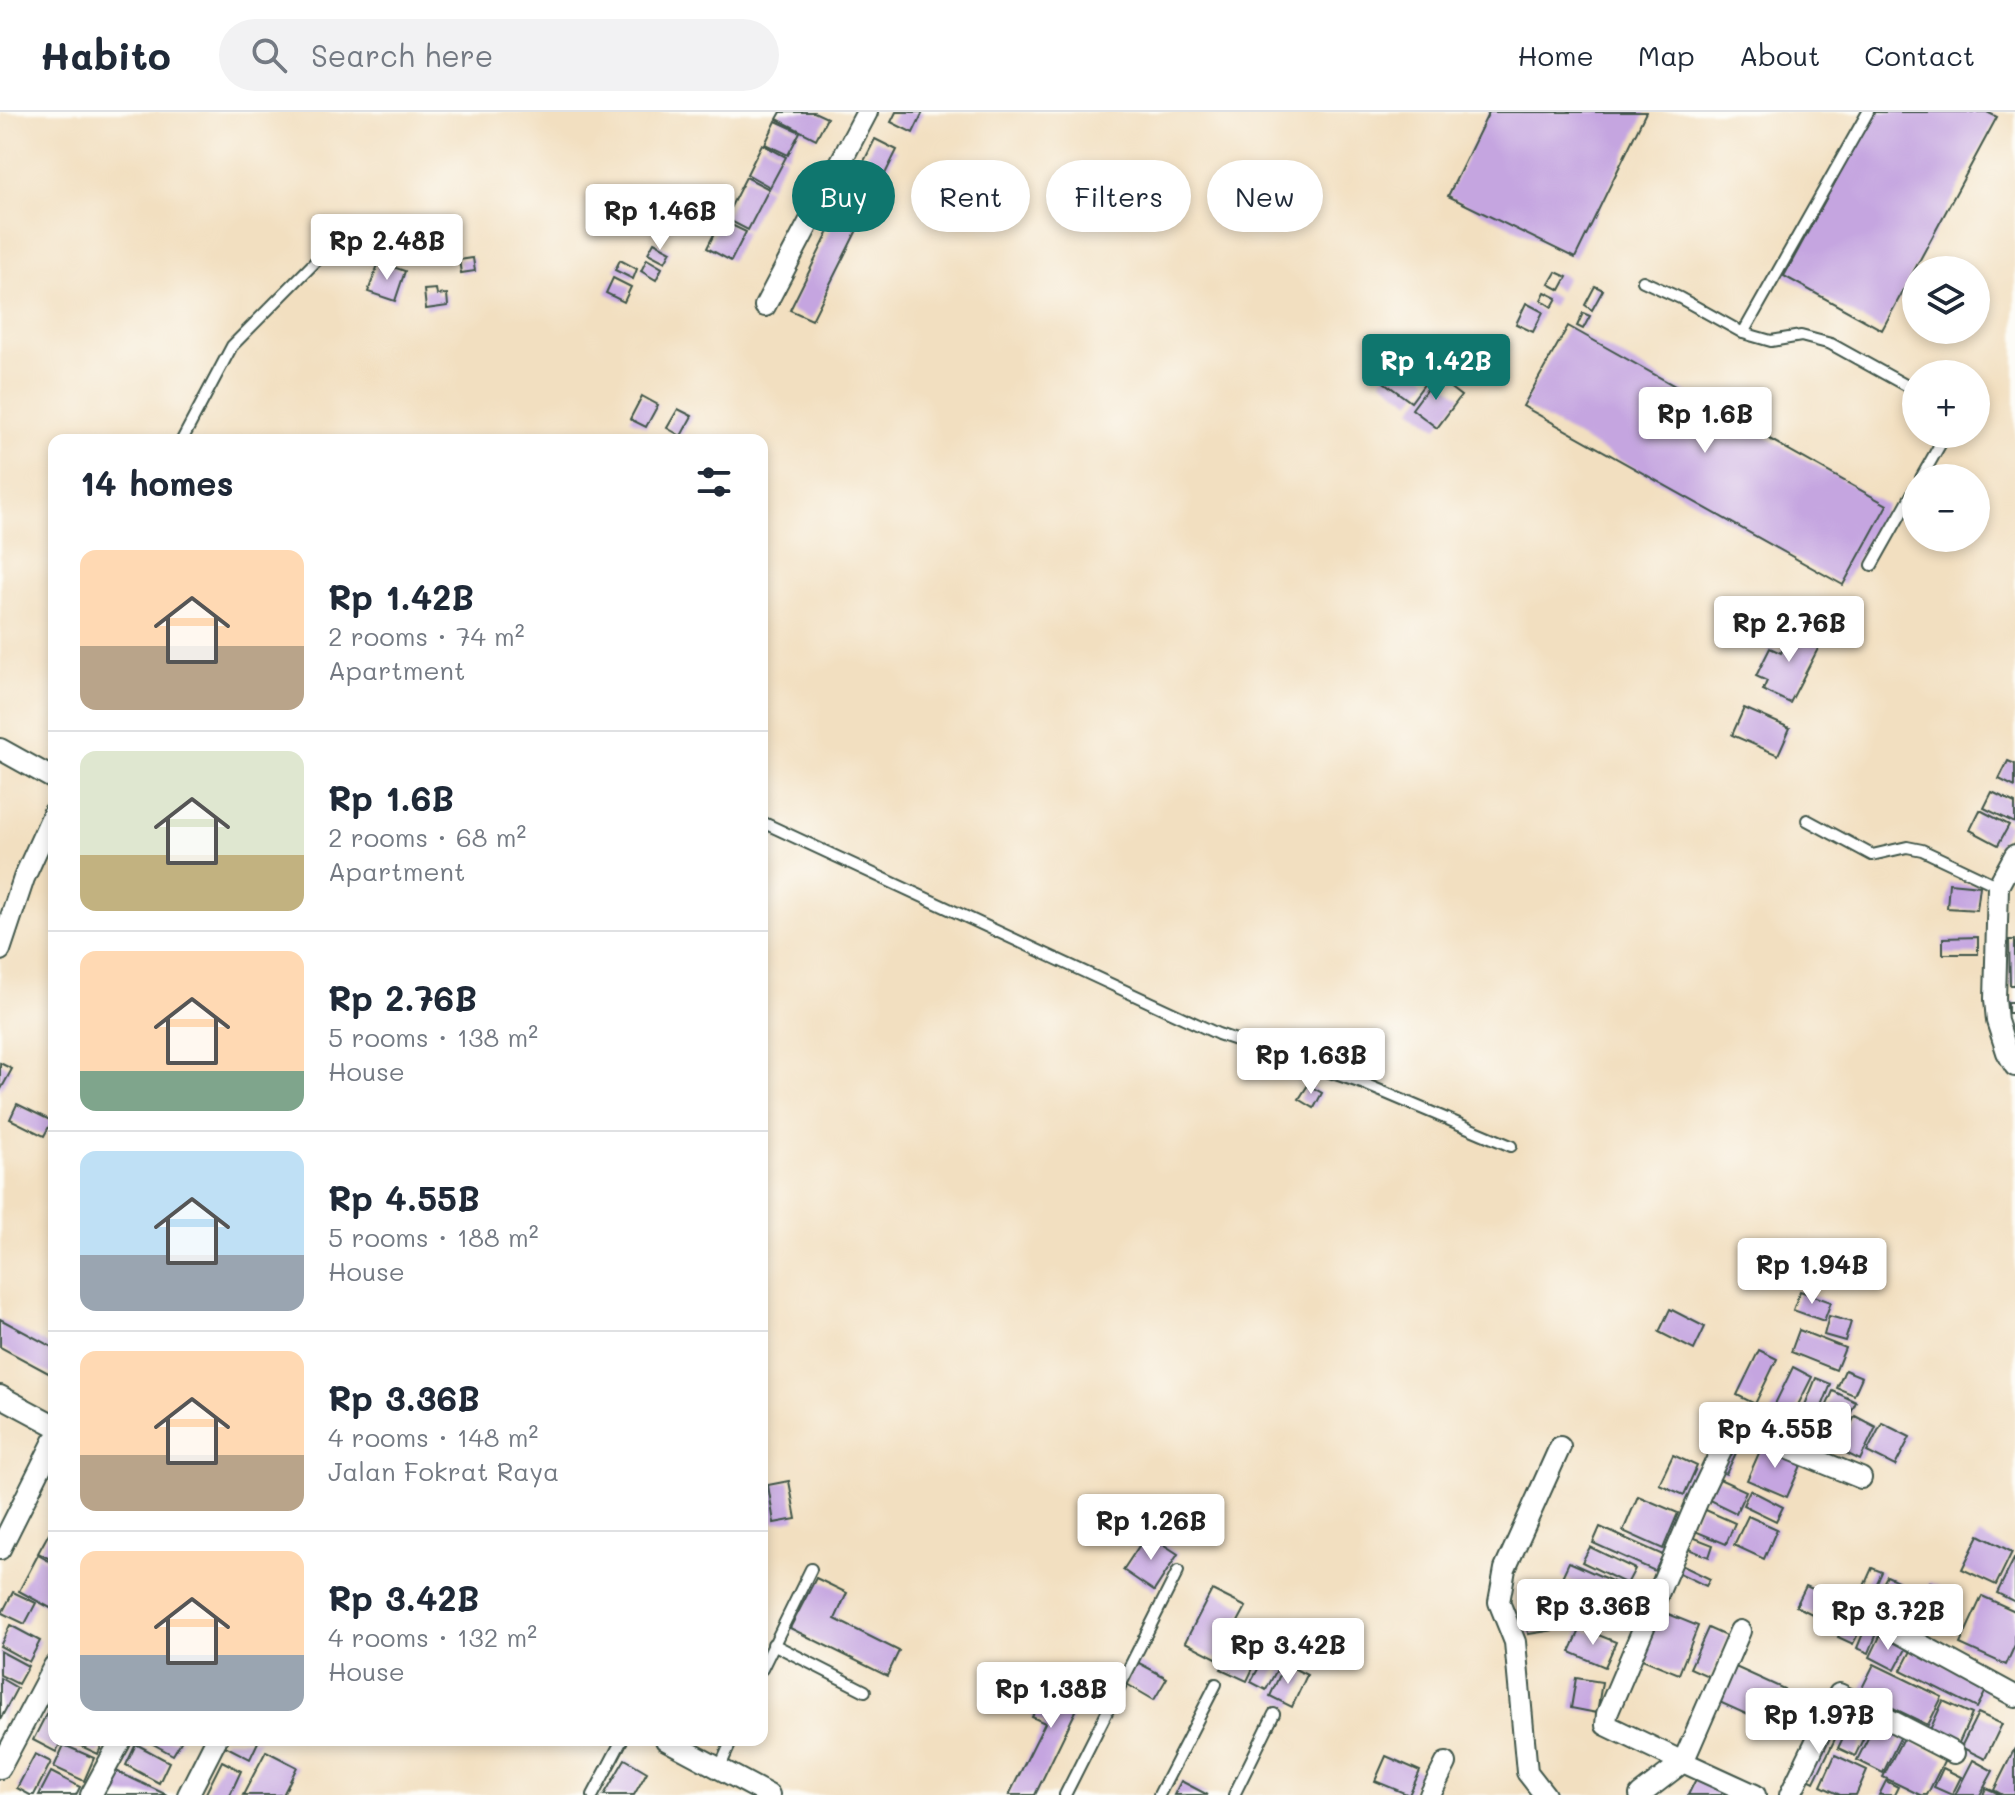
<!DOCTYPE html>
<html lang="en">
<head>
<meta charset="utf-8">
<style>
  :root { --surface:#fff; --page:#f2f2f3; --text:#1f2937; --muted:#747a83; --line:#e0e1e3; --accent:#0f766e }
  body { margin:0; font-family:Mali,sans-serif; background:var(--page); color:var(--text); height:100vh; display:flex; flex-direction:column; font-size:30px; white-space:nowrap }
  * { box-sizing:border-box; margin:0 }
  p { font-size:26px; color:var(--muted) }
  .icon { flex:none; width:44px; height:44px; fill:none; stroke:currentColor; stroke-width:2; stroke-linecap:round; stroke-linejoin:round }
  .map { position:relative; flex:1; overflow:hidden }
  .details { position:absolute; left:48px; top:322px; width:720px; height:1312px; display:flex; flex-direction:column; background:var(--surface); border-radius:16px; box-shadow:0 4px 12px #0003 }
  .details>* { flex:none }
  .guide { position:absolute; left:792px; top:48px; width:760px; height:72px; display:flex; gap:16px }
  .fabs { position:absolute; left:1902px; top:144px; display:grid; gap:16px }
  .fabs a { display:grid; place-items:center; width:88px; height:88px; border-radius:50%; background:var(--surface); box-shadow:0 4px 12px #0003; font-size:40px }
  .price { position:absolute; translate:-50% -68px; padding:0 18px; border-radius:8px; background:#fff; color:#222; font-size:26px; line-height:52px; filter:drop-shadow(0 2px 4px #0008) }
  .price::after { content:''; position:absolute; left:50%; top:48px; width:24px; height:18px; margin-left:-12px; background:inherit; clip-path:polygon(0 0,100% 0,50% 100%) }
  .price.selected { background:var(--accent); color:#fff }
  ul { padding:0; list-style:none }
  li { display:flex; align-items:center; gap:24px; height:200px; padding:0 32px }
  li+li { border-top:2px solid var(--line) }
  li span { display:grid; place-items:center; flex:none; width:224px; height:160px; border-radius:16px; color:#555 }
  li>.icon { margin-inline-start:auto }
  span .icon { width:96px; height:96px; fill:#fffc; stroke-width:1 }
  li b { font-size:34px }
  h2 { display:flex; justify-content:space-between; align-items:center; height:96px; padding:0 32px; font-size:34px }
  .pill { padding:0 28px; border-radius:36px; background:var(--surface); box-shadow:0 4px 12px #0003; font-size:28px; line-height:72px }
  .pill.selected { background:var(--accent); color:#fff }
  header { display:flex; align-items:center; gap:48px; box-sizing:border-box; height:112px; padding:0 40px; background:var(--surface); border-bottom:2px solid var(--line) }
  header strong { font-size:38px }
  nav { display:flex; gap:44px; margin-inline-start:auto; font-size:28px }
  .search { width:560px; height:72px; background:var(--page); display:flex; align-items:center; gap:20px; box-sizing:border-box; padding:0 28px; border-radius:44px; color:var(--muted); font-size:30px }
  .map>svg:first-child { display:block }
</style>
</head>
<body>
<header>
<strong>Habito</strong>
<div class="search"><svg class="icon" aria-label="search" viewBox="0 0 24 24"><circle cx="10" cy="10" r="6"/><path d="M15 15l6 6"/></svg>Search here</div>
<nav><a>Home</a><a>Map</a><a>About</a><a>Contact</a></nav>
</header>
<div class="map">
<svg width="2015" height="1683" viewBox="0 0 2015 1683">
  <rect width="100%" height="100%" fill="#fdfcf7"/>
  <filter id="ink" filterUnits="userSpaceOnUse"><feTurbulence type="fractalNoise" baseFrequency=".0125" numOctaves="2"/><feDisplacementMap in="SourceGraphic" scale="16" xChannelSelector="R" yChannelSelector="G"/><feConvolveMatrix kernelMatrix="1 2 1 2 8 2 1 2 1" color-interpolation-filters="sRGB"/></filter>
  <filter id="wash" filterUnits="userSpaceOnUse"><feTurbulence type="fractalNoise" baseFrequency=".006" numOctaves="4" result="noise"/><feDisplacementMap in="SourceGraphic" scale="32" xChannelSelector="R" yChannelSelector="G"/><feGaussianBlur stdDeviation="1.8" result="paint"/><feColorMatrix in="noise" values="0 0 0 0 0 0 0 0 0 0 0 0 0 0 0 0 0 1.4 0 .05"/><feComposite in="paint" operator="in"/></filter>
  <g filter="url(#wash)">
    <rect width="100%" height="100%" fill="#f2dfc0"/>
    <g id="blocks">
      <g fill="#c5a5e0">
        <polygon points="781,0 814,0 827,6 816,27 777,7"/>
        <polygon points="896,0 923,0 913,21 891,10"/>
        <polygon points="1489,0 1646,0 1575,146 1448,84"/>
        <polygon points="1873,0 1987,0 1997,5 1882,218 1784,164"/>
        <polygon points="776,9 800,20 788,43 765,32"/>
        <polygon points="875,27 897,38 812,208 790,198"/>
        <polygon points="762,32 786,45 770,75 747,62"/>
        <polygon points="746,65 769,77 748,118 725,106"/>
        <polygon points="721,108 746,120 731,149 707,136"/>
        <polygon points="654,130 671,139 665,150 648,141"/>
        <polygon points="473,146 475,159 461,161 459,148"/>
        <polygon points="647,147 662,156 656,168 641,159"/>
        <polygon points="620,148 637,157 633,167 615,158"/>
        <polygon points="379,150 405,159 395,189 368,180"/>
        <polygon points="1556,160 1567,165 1560,178 1549,172"/>
        <polygon points="613,166 631,175 624,190 606,181"/>
        <polygon points="1595,174 1603,178 1592,198 1585,193"/>
        <polygon points="436,177 437,183 447,182 448,194 426,197 424,178"/>
        <polygon points="1545,180 1557,186 1552,195 1541,188"/>
        <polygon points="1526,191 1543,200 1533,220 1516,212"/>
        <polygon points="1583,201 1590,204 1583,217 1577,214"/>
        <polygon points="1568,214 1887,393 1843,473 1523,294"/>
        <polygon points="1398,244 1428,267 1411,290 1381,268"/>
        <polygon points="1436,265 1461,284 1437,316 1412,297"/>
        <polygon points="642,284 658,293 646,315 630,307"/>
        <polygon points="678,297 692,304 681,324 667,316"/>
        <polygon points="1795,513 1823,527 1790,591 1763,578 1767,569 1756,564 1770,536 1781,541"/>
        <polygon points="1744,596 1790,616 1778,643 1732,623"/>
        <polygon points="2008,649 2015,652 2015,675 1999,667"/>
        <polygon points="1992,680 2015,691 2015,711 1984,696"/>
        <polygon points="1980,698 2009,713 1998,733 1970,718"/>
        <polygon points="1949,771 1980,774 1977,798 1947,796"/>
        <polygon points="1978,825 1978,842 1943,842 1943,826"/>
        <polygon points="2009,828 2015,828 2015,873 2010,873"/>
        <rect x="2008" y="890" width="7" height="11"/>
        <polygon points="0,951 12,957 0,979"/>
        <polygon points="1308,973 1322,981 1314,996 1299,987"/>
        <polygon points="17,992 52,1009 44,1024 10,1007"/>
        <polygon points="1800,1179 1831,1190 1824,1209 1793,1198"/>
        <polygon points="1670,1197 1705,1215 1694,1238 1659,1220"/>
        <polygon points="1829,1204 1851,1210 1845,1229 1824,1223"/>
        <polygon points="0,1207 54,1236 54,1264 0,1235"/>
        <polygon points="1799,1218 1845,1236 1836,1258 1791,1240"/>
        <polygon points="1759,1238 1777,1247 1755,1292 1737,1283"/>
        <polygon points="1793,1255 1812,1265 1790,1309 1771,1300"/>
        <polygon points="1845,1258 1862,1265 1854,1283 1837,1276"/>
        <polygon points="1816,1266 1831,1272 1813,1317 1798,1310"/>
        <polygon points="1833,1279 1856,1290 1838,1328 1816,1318"/>
        <polygon points="1855,1304 1876,1315 1860,1348 1838,1337"/>
        <polygon points="1882,1311 1910,1325 1895,1354 1867,1340"/>
        <polygon points="1763,1332 1803,1349 1787,1385 1747,1368"/>
        <polygon points="1727,1337 1736,1341 1726,1362 1717,1358"/>
        <polygon points="1673,1343 1697,1354 1684,1383 1659,1372"/>
        <polygon points="1715,1365 1746,1379 1736,1401 1705,1386"/>
        <polygon points="789,1369 796,1407 774,1411 768,1373"/>
        <polygon points="1750,1378 1783,1395 1776,1409 1743,1393"/>
        <polygon points="1638,1384 1678,1401 1663,1437 1623,1419"/>
        <polygon points="1699,1395 1735,1411 1726,1432 1690,1417"/>
        <polygon points="1748,1404 1777,1417 1764,1447 1734,1433"/>
        <polygon points="54,1412 54,1449 38,1441"/>
        <polygon points="1600,1415 1663,1443 1655,1459 1593,1431"/>
        <polygon points="1147,1422 1178,1442 1154,1479 1123,1458"/>
        <polygon points="1687,1423 1713,1433 1709,1445 1683,1435"/>
        <polygon points="1979,1423 2012,1440 1996,1473 1962,1457"/>
        <polygon points="1590,1435 1635,1457 1627,1472 1582,1450"/>
        <polygon points="38,1443 54,1452 54,1498 19,1479"/>
        <polygon points="2015,1445 2015,1490 1997,1481"/>
        <polygon points="1569,1450 1623,1474 1617,1488 1562,1465"/>
        <polygon points="1675,1450 1710,1467 1706,1474 1671,1457"/>
        <polygon points="1872,1456 1882,1460 1870,1487 1860,1483"/>
        <polygon points="1887,1464 1902,1471 1890,1494 1875,1486"/>
        <polygon points="816,1466 847,1481 835,1507 899,1539 887,1564 790,1516"/>
        <polygon points="1930,1470 1944,1477 1927,1513 1912,1506"/>
        <polygon points="1908,1473 1919,1478 1907,1502 1896,1497"/>
        <polygon points="1806,1474 1826,1483 1816,1504 1796,1494"/>
        <polygon points="1548,1475 1555,1518 1528,1522 1521,1479"/>
        <polygon points="1212,1478 1246,1495 1218,1547 1185,1530"/>
        <polygon points="13,1480 36,1491 25,1512 2,1501"/>
        <polygon points="1982,1484 2015,1499 2015,1533 2006,1553 1960,1532"/>
        <polygon points="1839,1492 1848,1496 1836,1521 1827,1517"/>
        <polygon points="1656,1497 1698,1514 1679,1562 1637,1545"/>
        <polygon points="1849,1503 1864,1510 1853,1532 1838,1525"/>
        <polygon points="1243,1511 1269,1523 1247,1569 1221,1557"/>
        <polygon points="10,1513 40,1529 29,1550 0,1534"/>
        <polygon points="1866,1514 1878,1519 1869,1541 1857,1536"/>
        <polygon points="1581,1516 1616,1530 1605,1555 1570,1540"/>
        <polygon points="1708,1516 1728,1525 1710,1565 1690,1556"/>
        <polygon points="1881,1522 1907,1535 1895,1558 1870,1545"/>
        <polygon points="1912,1537 1988,1575 1977,1596 1901,1558"/>
        <polygon points="0,1539 28,1554 18,1572 0,1563"/>
        <polygon points="1266,1542 1281,1550 1266,1578 1251,1570"/>
        <polygon points="1137,1550 1167,1566 1154,1588 1125,1571"/>
        <polygon points="1285,1552 1307,1563 1292,1595 1270,1584"/>
        <polygon points="1874,1552 1942,1585 1928,1613 1860,1580"/>
        <polygon points="1731,1553 1784,1577 1768,1612 1715,1588"/>
        <polygon points="1070,1558 1091,1568 1035,1683 1009,1683 1045,1611 1032,1605 1051,1567 1062,1573"/>
        <polygon points="0,1566 17,1576 0,1608"/>
        <polygon points="1576,1566 1602,1570 1597,1601 1571,1596"/>
        <polygon points="54,1587 54,1628 62,1628 56,1640 33,1628"/>
        <polygon points="1842,1587 1856,1594 1842,1622 1829,1615"/>
        <polygon points="1943,1589 1972,1602 1958,1633 1929,1620"/>
        <polygon points="1858,1594 1875,1602 1855,1644 1838,1636"/>
        <polygon points="1978,1601 2002,1612 1985,1647 1961,1635"/>
        <polygon points="1877,1608 1903,1620 1883,1661 1857,1648"/>
        <polygon points="1823,1619 1836,1625 1814,1670 1802,1664"/>
        <polygon points="1903,1626 1945,1647 1927,1683 1920,1683 1883,1665"/>
        <polygon points="68,1628 104,1628 98,1642"/>
        <polygon points="146,1628 182,1628 173,1643"/>
        <polygon points="225,1628 259,1628 250,1647 223,1633"/>
        <polygon points="136,1632 169,1650 159,1671 126,1653"/>
        <polygon points="64,1633 94,1646 84,1669 54,1655"/>
        <polygon points="2015,1636 2015,1683 2003,1683 1994,1678"/>
        <polygon points="266,1639 297,1655 283,1683 243,1683"/>
        <polygon points="35,1642 51,1650 34,1683 30,1683 17,1676"/>
        <polygon points="1835,1643 1867,1658 1856,1683 1840,1683 1821,1674"/>
        <polygon points="1386,1644 1420,1659 1409,1683 1375,1669"/>
        <polygon points="625,1647 647,1660 634,1683 604,1683"/>
        <polygon points="1973,1648 1993,1659 1980,1683 1955,1683"/>
        <polygon points="222,1649 241,1659 230,1683 205,1683"/>
        <polygon points="1943,1656 1961,1665 1952,1683 1934,1675"/>
        <polygon points="114,1658 167,1683 102,1683"/>
        <polygon points="1700,1659 1747,1683 1688,1683"/>
        <polygon points="51,1660 80,1675 76,1683 39,1683"/>
        <polygon points="1181,1669 1208,1683 1174,1683"/>
        <polygon points="1886,1669 1898,1675 1894,1683 1879,1683"/>
        <polygon points="1986,1676 1993,1679 2001,1683 1983,1683"/>
      </g>
    </g>
  </g>
  <g filter="url(#ink)">
    <use href="#blocks" fill-opacity="0" stroke="#3f5549" stroke-width="2"/>
    <g fill="none" stroke-linecap="round" stroke-linejoin="round">
      <defs>
        <g id="service">
          <polyline points="1643,169 1680,186 1743,221 1868,0"/>
          <polyline points="1743,221 1771,229 1801,224 1831,232 1916,279"/>
          <polyline points="182,328 232,234 321,144"/>
          <polyline points="1921,366 1946,322"/>
          <polyline points="1872,453 1916,375"/>
          <polyline points="1807,708 1872,743 1907,735 1922,738 1998,774"/>
          <polyline points="762,710 1218,922 1362,971 1511,1034"/>
          <polyline points="773,1532 865,1579"/>
          <polyline points="762,1557 811,1457"/>
          <polyline points="719,1657 732,1628"/>
          <polyline points="593,1683 622,1628"/>
          <polyline points="1065,1683 1178,1459"/>
          <polyline points="1159,1683 1216,1572"/>
          <polyline points="1234,1683 1274,1602"/>
        </g>
        <g id="minor">
          <polyline points="765,194 867,0"/>
          <polyline points="0,637 54,667"/>
          <polyline points="2015,743 1998,774 1995,887 1997,909 2007,940 2015,954"/>
          <polyline points="0,838 24,766 54,700"/>
          <polyline points="0,1284 54,1313"/>
          <polyline points="0,1437 54,1329"/>
          <polyline points="1870,1505 2015,1584"/>
          <polyline points="1740,1519 1683,1650 1606,1613 1607,1602 1700,1383 1733,1314 1861,1366"/>
          <polyline points="666,1628 769,1683"/>
          <polyline points="0,1656 54,1554"/>
          <polyline points="91,1683 121,1628"/>
          <polyline points="188,1683 216,1628"/>
          <polyline points="1430,1683 1446,1651"/>
          <polyline points="1545,1683 1527,1660 1515,1530 1499,1490 1505,1457 1560,1335"/>
          <polyline points="1640,1683 1683,1650 1755,1683"/>
          <polyline points="1790,1683 1839,1582 1954,1641"/>
        </g>
      </defs>
      <use href="#service" stroke="#3f5549" stroke-width="14"/>
      <use href="#minor" stroke="#3f5549" stroke-width="24"/>
      <use href="#service" stroke="#fff" stroke-width="10"/>
      <use href="#minor" stroke="#fff" stroke-width="20"/>
    </g>
  </g>
</svg>
<div class="fabs">
<a><svg class="icon" aria-label="layers" viewBox="0 0 24 24"><path d="M12 4l9 5-9 5-9-5zM3 14l9 5 9-5"/></svg></a>
<a>+</a>
<a>−</a>
</div>
<b class="price" style="left:660px;top:140px">Rp 1.46B</b>
<b class="price" style="left:387px;top:170px">Rp 2.48B</b>
<b class="price selected" style="left:1436px;top:290px">Rp 1.42B</b>
<b class="price" style="left:1705px;top:343px">Rp 1.6B</b>
<b class="price" style="left:1789px;top:552px">Rp 2.76B</b>
<b class="price" style="left:1311px;top:984px">Rp 1.63B</b>
<b class="price" style="left:1812px;top:1194px">Rp 1.94B</b>
<b class="price" style="left:1775px;top:1358px">Rp 4.55B</b>
<b class="price" style="left:1151px;top:1450px">Rp 1.26B</b>
<b class="price" style="left:1593px;top:1535px">Rp 3.36B</b>
<b class="price" style="left:1888px;top:1540px">Rp 3.72B</b>
<b class="price" style="left:1288px;top:1574px">Rp 3.42B</b>
<b class="price" style="left:1051px;top:1618px">Rp 1.38B</b>
<b class="price" style="left:1819px;top:1644px">Rp 1.97B</b>
<div class="guide">
<a class="pill selected">Buy</a>
<a class="pill">Rent</a>
<a class="pill">Filters</a>
<a class="pill">New</a>
</div>
<section class="details">
<h2>14 homes<svg class="icon" aria-label="filters" viewBox="0 0 24 24"><path d="M4 7h16M4 17h16"/><circle cx="9" cy="7" r="2"/><circle cx="15" cy="17" r="2"/></svg></h2>
<ul>
<li><span style="background:linear-gradient(#ffd9b3 60%,#b9a48a 0)"><svg class="icon" aria-label="home" viewBox="0 0 24 24"><path d="M3 11l9-7 9 7M6 9v11h12V9"/></svg></span><div><b>Rp 1.42B</b><p>2 rooms · 74 m²</p><p>Apartment</p></div></li>
<li><span style="background:linear-gradient(#dfe7d0 65%,#c2b280 0)"><svg class="icon" aria-label="home" viewBox="0 0 24 24"><path d="M3 11l9-7 9 7M6 9v11h12V9"/></svg></span><div><b>Rp 1.6B</b><p>2 rooms · 68 m²</p><p>Apartment</p></div></li>
<li><span style="background:linear-gradient(#ffd9b3 75%,#7fa58c 0)"><svg class="icon" aria-label="home" viewBox="0 0 24 24"><path d="M3 11l9-7 9 7M6 9v11h12V9"/></svg></span><div><b>Rp 2.76B</b><p>5 rooms · 138 m²</p><p>House</p></div></li>
<li><span style="background:linear-gradient(#bfe0f5 65%,#9aa5b1 0)"><svg class="icon" aria-label="home" viewBox="0 0 24 24"><path d="M3 11l9-7 9 7M6 9v11h12V9"/></svg></span><div><b>Rp 4.55B</b><p>5 rooms · 188 m²</p><p>House</p></div></li>
<li><span style="background:linear-gradient(#ffd9b3 65%,#b9a48a 0)"><svg class="icon" aria-label="home" viewBox="0 0 24 24"><path d="M3 11l9-7 9 7M6 9v11h12V9"/></svg></span><div><b>Rp 3.36B</b><p>4 rooms · 148 m²</p><p>Jalan Fokrat Raya</p></div></li>
<li><span style="background:linear-gradient(#ffd9b3 65%,#9aa5b1 0)"><svg class="icon" aria-label="home" viewBox="0 0 24 24"><path d="M3 11l9-7 9 7M6 9v11h12V9"/></svg></span><div><b>Rp 3.42B</b><p>4 rooms · 132 m²</p><p>House</p></div></li>
</ul>
</section>
</div>
</body>
</html>
